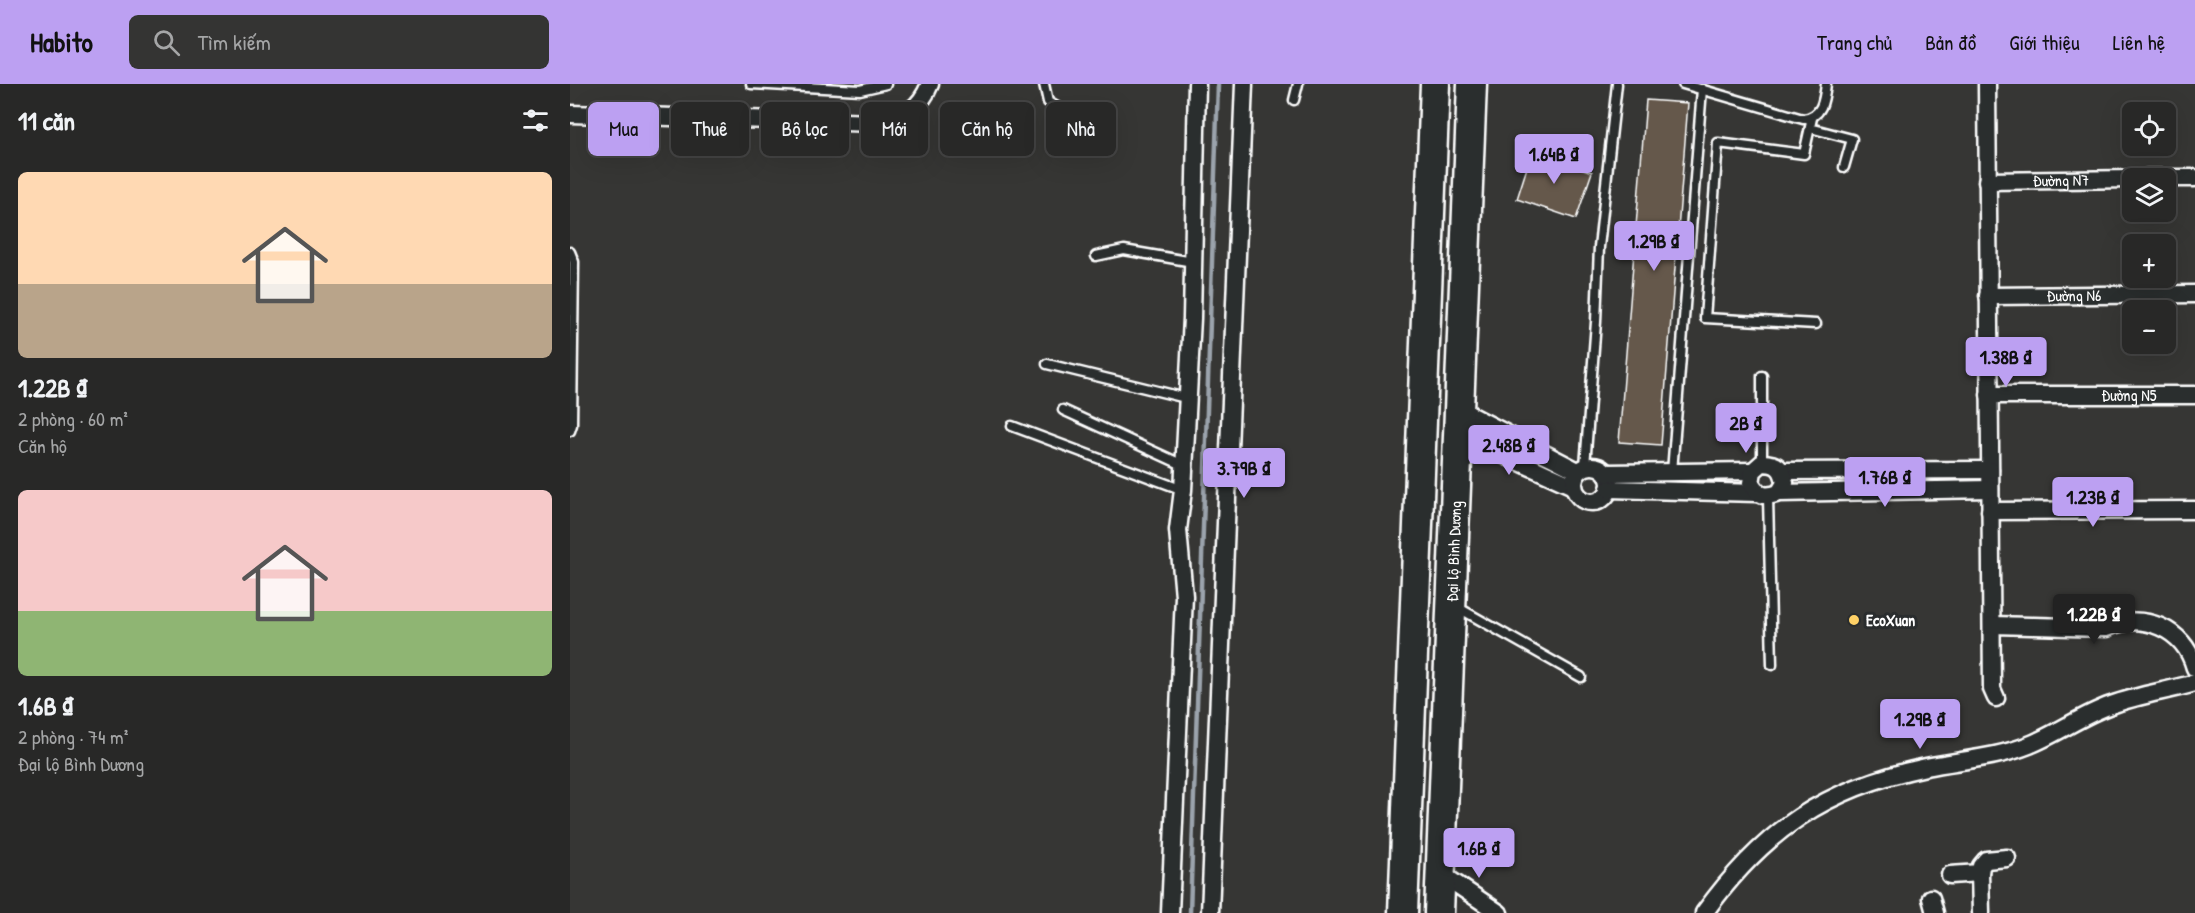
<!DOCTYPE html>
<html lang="vi">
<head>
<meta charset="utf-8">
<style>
  :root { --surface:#282827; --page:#343433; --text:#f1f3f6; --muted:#a5a6a7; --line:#444; --accent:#bca0f2 }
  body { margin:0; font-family:"Patrick Hand",sans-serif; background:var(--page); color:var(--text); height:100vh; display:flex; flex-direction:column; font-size:22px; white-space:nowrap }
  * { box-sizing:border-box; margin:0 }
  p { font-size:20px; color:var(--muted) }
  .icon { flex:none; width:33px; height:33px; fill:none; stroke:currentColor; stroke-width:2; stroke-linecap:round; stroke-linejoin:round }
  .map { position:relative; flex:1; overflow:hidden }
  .sheet { display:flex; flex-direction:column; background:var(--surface); width:570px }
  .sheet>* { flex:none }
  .hud { position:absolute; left:18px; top:18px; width:570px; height:54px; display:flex; gap:12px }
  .controls { position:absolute; left:1552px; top:18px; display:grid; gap:12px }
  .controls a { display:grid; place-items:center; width:54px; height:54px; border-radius:9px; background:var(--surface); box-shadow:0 6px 24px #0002,0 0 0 2px var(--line); font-size:30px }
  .price { position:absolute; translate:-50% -51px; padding:0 14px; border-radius:6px; background:var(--accent); color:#111; font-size:20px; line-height:39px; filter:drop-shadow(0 2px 3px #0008) }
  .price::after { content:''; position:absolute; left:50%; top:36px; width:18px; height:14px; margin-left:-9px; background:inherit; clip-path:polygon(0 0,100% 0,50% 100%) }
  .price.current { background:#222; color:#fff }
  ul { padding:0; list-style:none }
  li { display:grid; align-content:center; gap:12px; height:318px; padding:0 18px }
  li span { display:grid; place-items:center; height:186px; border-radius:9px; color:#555 }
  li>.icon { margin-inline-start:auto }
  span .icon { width:108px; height:108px; fill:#fffc; stroke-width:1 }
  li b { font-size:26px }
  h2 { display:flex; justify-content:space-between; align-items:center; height:72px; padding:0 18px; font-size:26px }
  .tag { padding:0 21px; border-radius:9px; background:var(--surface); box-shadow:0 6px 24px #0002,0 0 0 2px var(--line); font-size:21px; line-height:54px }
  .tag.current { background:var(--accent); color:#111 }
  header { display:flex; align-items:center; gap:36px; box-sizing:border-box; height:84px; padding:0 30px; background:var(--accent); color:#111 }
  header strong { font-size:28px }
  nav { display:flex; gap:33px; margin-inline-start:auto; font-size:21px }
  .search { width:420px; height:54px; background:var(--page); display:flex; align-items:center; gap:15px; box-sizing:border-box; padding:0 21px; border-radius:9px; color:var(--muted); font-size:22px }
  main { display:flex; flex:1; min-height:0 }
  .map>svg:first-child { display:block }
</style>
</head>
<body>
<header>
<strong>Habito</strong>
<div class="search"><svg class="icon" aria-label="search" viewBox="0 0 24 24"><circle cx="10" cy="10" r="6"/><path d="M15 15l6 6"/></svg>Tìm kiếm</div>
<nav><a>Trang chủ</a><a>Bản đồ</a><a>Giới thiệu</a><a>Liên hệ</a></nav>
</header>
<main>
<section class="sheet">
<h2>11 căn<svg class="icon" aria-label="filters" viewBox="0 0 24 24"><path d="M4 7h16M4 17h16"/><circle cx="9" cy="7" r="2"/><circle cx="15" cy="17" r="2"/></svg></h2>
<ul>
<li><span style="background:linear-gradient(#ffd9b3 60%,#b9a48a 0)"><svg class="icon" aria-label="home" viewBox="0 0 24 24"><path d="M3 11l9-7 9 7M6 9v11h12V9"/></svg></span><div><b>1.22B ₫</b><p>2 phòng · 60 m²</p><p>Căn hộ</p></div></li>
<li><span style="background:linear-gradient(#f6c9c9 65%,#8fb573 0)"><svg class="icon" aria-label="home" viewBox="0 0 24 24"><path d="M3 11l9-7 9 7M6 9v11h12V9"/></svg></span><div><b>1.6B ₫</b><p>2 phòng · 74 m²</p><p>Đại lộ Bình Dương</p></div></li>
</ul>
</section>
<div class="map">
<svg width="1625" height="829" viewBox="0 0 1625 829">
  <rect width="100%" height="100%" fill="#363634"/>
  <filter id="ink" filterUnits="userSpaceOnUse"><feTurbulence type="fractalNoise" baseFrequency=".0167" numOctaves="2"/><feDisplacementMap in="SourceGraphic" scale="12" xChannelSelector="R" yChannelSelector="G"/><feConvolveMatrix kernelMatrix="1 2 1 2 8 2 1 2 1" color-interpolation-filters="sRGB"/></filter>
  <g filter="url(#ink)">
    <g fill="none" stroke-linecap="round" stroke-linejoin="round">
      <polyline stroke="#9ba3ac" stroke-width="4.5" points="620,829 648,0"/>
    </g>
    <g fill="#65594c" stroke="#fff" stroke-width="1.5">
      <polygon points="1076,16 1118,19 1091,361 1049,358"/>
      <polygon points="962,68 1022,88 1006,135 947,115"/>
    </g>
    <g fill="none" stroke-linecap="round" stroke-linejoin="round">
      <defs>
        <g id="service">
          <polyline points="181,0 290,6 316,0"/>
          <polyline points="474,0 478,18 504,33"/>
          <path d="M1113,0L1233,35C1252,33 1254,17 1256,0"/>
          <polyline points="724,16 728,0"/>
          <polyline points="1242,34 1234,70 1148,59 1135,234 1246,240"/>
          <polyline points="1240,44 1282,55 1274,83"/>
          <polyline points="0,168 4,178 2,341 0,347"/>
          <polyline points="526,172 554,166 623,178"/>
          <polyline points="477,280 616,314"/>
          <polyline points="493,326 613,381"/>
          <polyline points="442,342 613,406"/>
          <polyline points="1192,379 1192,292"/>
          <polyline points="1015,382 1026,238 1029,163 1047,0"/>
          <polyline points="1102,388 1132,5"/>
          <polyline points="1198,413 1202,581"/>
          <polyline points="887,523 1011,593"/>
        </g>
        <g id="minor">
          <polyline points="1417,0 1422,605 1426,614"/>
          <path d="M0,30L308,39C335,32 349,27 360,0"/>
          <polyline points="1576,94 1625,94"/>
          <path id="s1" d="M1417,97L1563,95"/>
          <path id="s2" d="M1418,212L1625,210"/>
          <path id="s3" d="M1419,311H1625"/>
          <polyline points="889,325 1008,387"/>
          <polyline points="888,350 1003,402"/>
          <circle cx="1022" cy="400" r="18"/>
          <polyline points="1213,387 1420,386"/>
          <polyline points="1037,389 1183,387"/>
          <polyline points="1039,405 1187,409"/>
          <path d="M1209,409L1215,399C1213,384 1207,379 1192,379L1183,387L1181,399C1189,412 1195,414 1209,409L1420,405"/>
          <polyline points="1420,427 1625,426"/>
          <path d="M1422,541L1536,544C1572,527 1614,544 1625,584"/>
          <polyline points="870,789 929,829"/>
          <polyline points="1410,789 1411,829"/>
          <polyline points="1380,791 1410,789 1411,782 1416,776 1437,774"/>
          <polyline points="1361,814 1365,829"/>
          <polyline points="600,829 614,512 608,446 613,406 622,234 627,0"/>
          <polyline points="640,829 674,0"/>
          <path d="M1134,829C1194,746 1256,704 1356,683C1390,676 1427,674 1459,661C1487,650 1512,631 1541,621C1568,611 1597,607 1625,599"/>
        </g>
        <g id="trunk">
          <polyline points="833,829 865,0"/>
          <path id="s4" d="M869,829L902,0"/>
        </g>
      </defs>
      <use href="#service" stroke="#fff" stroke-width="13"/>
      <use href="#minor" stroke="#fff" stroke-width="21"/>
      <use href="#trunk" stroke="#fff" stroke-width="33"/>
      <use href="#service" stroke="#2a2d2e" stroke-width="8"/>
      <use href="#minor" stroke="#2a2d2e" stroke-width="16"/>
      <use href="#trunk" stroke="#2a2d2e" stroke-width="28"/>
    </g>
  </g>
  <circle fill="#ffd166" stroke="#2a2d2e" stroke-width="2" cx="1284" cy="536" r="6"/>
  <g text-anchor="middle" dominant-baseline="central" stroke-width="6" stroke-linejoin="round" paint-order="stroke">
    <g font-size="16" fill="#fff" stroke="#2a2d2e">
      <text stroke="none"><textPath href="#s1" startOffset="74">Đường N7</textPath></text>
      <text stroke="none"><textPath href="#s2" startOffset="86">Đường N6</textPath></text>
      <text stroke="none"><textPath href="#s3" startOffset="140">Đường N5</textPath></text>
      <text stroke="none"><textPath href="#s4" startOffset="362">Đại lộ Bình Dương</textPath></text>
    </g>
    <g font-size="16" font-weight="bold" fill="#fff" stroke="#2a2d2e" text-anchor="start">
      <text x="1296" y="536">EcoXuan</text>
    </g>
  </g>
</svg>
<div class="controls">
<a><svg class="icon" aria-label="locate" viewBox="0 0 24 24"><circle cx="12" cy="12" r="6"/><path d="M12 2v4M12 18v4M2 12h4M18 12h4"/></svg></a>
<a><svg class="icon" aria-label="layers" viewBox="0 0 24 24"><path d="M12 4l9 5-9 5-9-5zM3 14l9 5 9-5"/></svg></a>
<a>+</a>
<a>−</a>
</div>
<b class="price" style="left:984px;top:101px">1.64B ₫</b>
<b class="price" style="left:1084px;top:188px">1.29B ₫</b>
<b class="price" style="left:1436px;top:304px">1.38B ₫</b>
<b class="price" style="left:1176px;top:370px">2B ₫</b>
<b class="price" style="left:939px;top:392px">2.48B ₫</b>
<b class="price" style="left:674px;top:415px">3.79B ₫</b>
<b class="price" style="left:1315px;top:424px">1.76B ₫</b>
<b class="price" style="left:1523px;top:444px">1.23B ₫</b>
<b class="price current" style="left:1524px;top:561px">1.22B ₫</b>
<b class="price" style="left:1350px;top:666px">1.29B ₫</b>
<b class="price" style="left:909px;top:795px">1.6B ₫</b>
<div class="hud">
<a class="tag current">Mua</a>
<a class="tag">Thuê</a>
<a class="tag">Bộ lọc</a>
<a class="tag">Mới</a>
<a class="tag">Căn hộ</a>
<a class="tag">Nhà</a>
</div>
</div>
</main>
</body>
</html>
